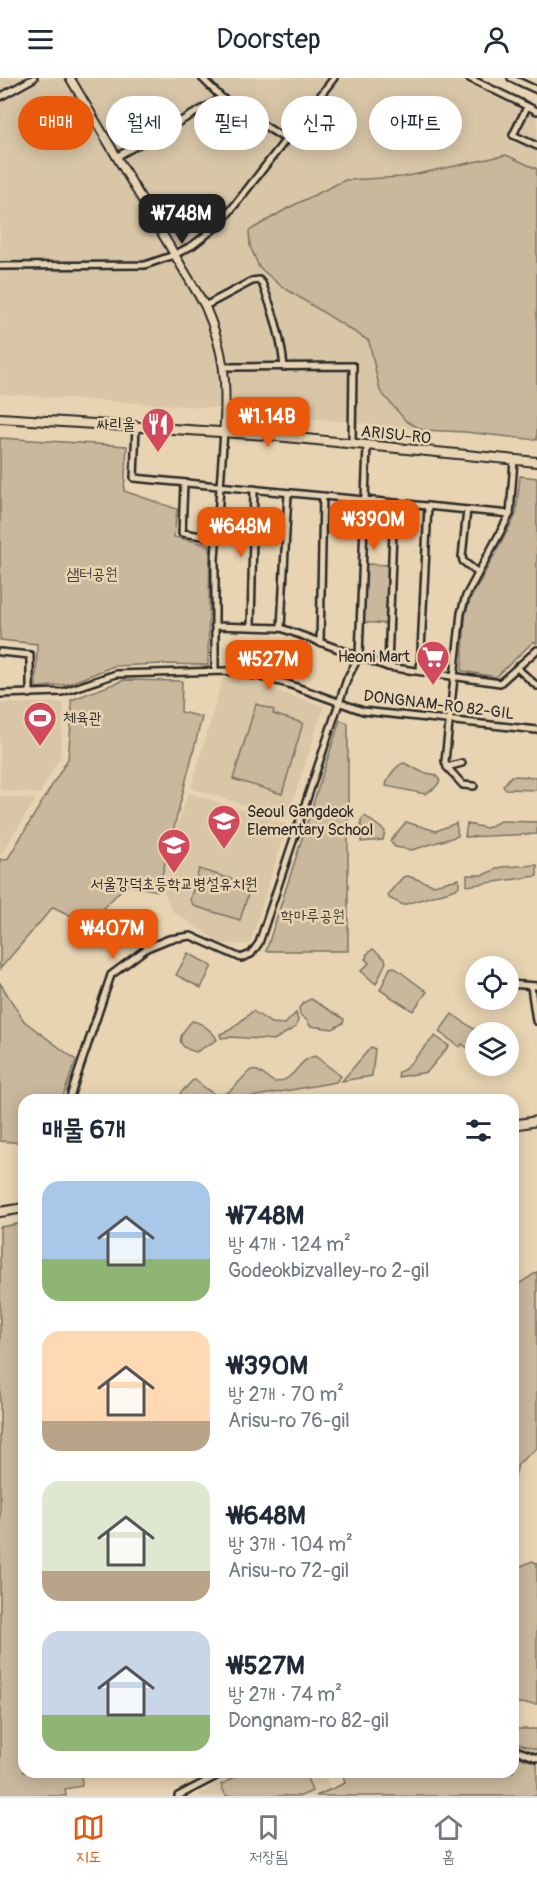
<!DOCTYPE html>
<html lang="ko">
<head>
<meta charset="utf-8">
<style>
  :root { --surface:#fff; --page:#f6f6f7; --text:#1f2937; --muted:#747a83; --line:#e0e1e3; --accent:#ea580c }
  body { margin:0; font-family:Pangolin,"Poor Story",sans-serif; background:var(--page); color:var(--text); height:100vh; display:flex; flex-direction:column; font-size:22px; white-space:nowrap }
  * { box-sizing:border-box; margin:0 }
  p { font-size:20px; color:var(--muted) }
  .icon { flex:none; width:33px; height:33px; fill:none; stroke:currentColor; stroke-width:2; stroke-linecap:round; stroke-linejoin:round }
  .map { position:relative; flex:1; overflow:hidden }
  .details { position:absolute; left:18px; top:1016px; width:501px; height:684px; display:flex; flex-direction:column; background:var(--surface); border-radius:18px; box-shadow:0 3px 15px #0003 }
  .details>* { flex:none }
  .guide { position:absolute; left:18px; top:18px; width:501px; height:54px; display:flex; gap:12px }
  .tools { position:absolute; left:465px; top:878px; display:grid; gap:12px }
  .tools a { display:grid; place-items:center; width:54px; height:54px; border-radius:50%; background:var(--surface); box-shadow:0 3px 15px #0003; font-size:30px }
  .price { position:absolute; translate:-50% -51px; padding:0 14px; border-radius:12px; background:var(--accent); color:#fff; font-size:20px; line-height:39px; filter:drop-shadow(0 2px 3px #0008) }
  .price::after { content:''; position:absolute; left:50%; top:36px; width:18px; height:14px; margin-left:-9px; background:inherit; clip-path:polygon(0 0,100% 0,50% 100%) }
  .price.on { background:#222; color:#fff }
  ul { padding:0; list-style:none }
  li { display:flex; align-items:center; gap:18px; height:150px; padding:0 24px }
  li span { display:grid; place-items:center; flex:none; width:168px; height:120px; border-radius:18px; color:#555 }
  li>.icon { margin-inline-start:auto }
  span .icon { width:72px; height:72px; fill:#fffc; stroke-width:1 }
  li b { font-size:26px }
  h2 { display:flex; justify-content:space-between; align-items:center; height:72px; padding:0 24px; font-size:26px }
  .chip { padding:0 21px; border-radius:27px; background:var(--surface); box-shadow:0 3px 15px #0003; font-size:21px; line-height:54px }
  .chip.on { background:var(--accent); color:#fff }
  header { display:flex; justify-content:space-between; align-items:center; height:78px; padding:0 24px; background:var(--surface); font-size:27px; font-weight:600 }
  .tab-bar { display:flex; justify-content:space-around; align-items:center; height:84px; border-top:2px solid var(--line); background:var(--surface); font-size:16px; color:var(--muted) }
  .tab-bar a { display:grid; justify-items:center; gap:3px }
  .tab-bar .on { color:var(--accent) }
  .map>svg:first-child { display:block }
</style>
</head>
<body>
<header><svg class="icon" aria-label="menu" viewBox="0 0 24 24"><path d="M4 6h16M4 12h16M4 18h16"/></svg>Doorstep<svg class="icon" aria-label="person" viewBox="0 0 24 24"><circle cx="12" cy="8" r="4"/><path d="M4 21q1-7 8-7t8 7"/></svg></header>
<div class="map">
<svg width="537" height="1718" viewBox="0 0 537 1718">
  <rect width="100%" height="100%" fill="#e8d4b2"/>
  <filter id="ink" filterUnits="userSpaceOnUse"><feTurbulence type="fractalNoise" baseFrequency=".0167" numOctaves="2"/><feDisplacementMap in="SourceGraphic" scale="12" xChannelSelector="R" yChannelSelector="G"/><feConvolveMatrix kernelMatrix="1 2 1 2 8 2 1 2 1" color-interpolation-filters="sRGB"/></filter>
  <g filter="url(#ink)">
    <g fill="#d8c6a7">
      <polygon points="0,0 454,0 537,39 537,91 506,77 403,99 345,102 281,208 369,263 380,313 406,343 422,352 216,330 0,316"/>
      <polygon points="223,600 256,606 324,628 287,741 191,710"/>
      <polygon points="0,625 64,625 60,679 40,716 0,712"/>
      <polygon points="188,715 287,746 250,866 222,866 172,833 160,805 160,797"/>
      <polygon points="0,718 36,721 1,776 0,776"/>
      <polygon points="235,1694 321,1694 331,1711 316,1718 197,1718"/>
    </g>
    <g fill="#c9b89c" stroke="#7a7264" stroke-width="1.5">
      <polygon points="506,77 537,91 537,362 465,354 422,352 406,343 380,313 369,263 281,208 259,189 250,168 249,153 288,130 345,102 403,99"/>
      <polygon points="0,360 127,368 124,413 177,431 174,459 210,467 208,587 162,586 114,588 68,606 36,610 37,566 0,562"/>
      <polygon points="520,398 537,400 537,565 533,564 496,599 462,593 465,538 470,522 516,437"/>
      <polygon points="362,486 392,487 390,546 360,544"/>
      <polygon points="124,602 182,603 181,634 202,639 158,813 126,807 88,846 53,829 0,891 0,781 7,782 68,681 72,636 71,622"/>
      <polygon points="256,626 274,632 273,636 303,645 282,716 233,701"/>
      <polygon points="340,642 348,645 348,873 266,873"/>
      <path d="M404,685L422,694L436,697L440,703L435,710L425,716L386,708C387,700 396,687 404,685Z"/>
      <polygon points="511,698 537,699 537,712 505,711 503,708"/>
      <polygon points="365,738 385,753 383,762 361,764 361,742"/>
      <polygon points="500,743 537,744 537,756 465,759 467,746 487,750"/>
      <polygon points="406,744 436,753 456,745 458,758 412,772 395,769 390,763"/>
      <polygon points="537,787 537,798 467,808 467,797 483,797 501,789"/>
      <polygon points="199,791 251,807 240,842 194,828 190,822"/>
      <polygon points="408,798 433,807 459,801 459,808 456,811 403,827 389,820 388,816 403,799"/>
      <polygon points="373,871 385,881 386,884 376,906 361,893 369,885 365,881 367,879 366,877"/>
      <polygon points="188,875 212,888 201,910 176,897"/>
      <polygon points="394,889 427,914 413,933 380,912 390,890"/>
      <polygon points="0,905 24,943 76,982 62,1021 24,1022 24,1065 0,1063"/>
      <polygon points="311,921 344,941 343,945 333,951 310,948 308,943 300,937 299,930 304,924"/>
      <polygon points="253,933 271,945 285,946 296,935 298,942 296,949 274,962 231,959 221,960 220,956 230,952"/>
      <polygon points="452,936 478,954 476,954 475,976 462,966 460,969 439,954"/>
      <path d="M192,943C201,944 214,954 217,962L196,974C172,968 180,956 192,943Z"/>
      <polygon points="435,958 449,968 427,994 398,999 399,994 405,991"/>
      <polygon points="371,969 375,971 372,998 342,1003"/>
      <path d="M315,978L341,998L336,1004L240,1021H175L192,1003L195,1002C201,1006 208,1014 215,1016C231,1020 240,1000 251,992L258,993L274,1004C297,1003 296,982 315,978Z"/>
      <polygon points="24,1145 24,1694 81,1694 82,1708 65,1711 66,1718 0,1718 0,1149"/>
      <polygon points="537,1194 537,1370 518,1386 513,1406 513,1210"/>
      <polygon points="532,1483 537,1485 537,1626 513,1625 513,1489 519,1489"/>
      <polygon points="513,1651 537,1651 537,1672 513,1664"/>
      <polygon points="513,1677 537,1685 537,1718 316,1718 345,1705 342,1694 513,1694"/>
      <polygon points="244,1694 305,1694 312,1713 301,1718 226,1718 221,1707"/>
    </g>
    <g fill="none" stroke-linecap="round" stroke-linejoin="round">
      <defs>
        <g id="minor">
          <polyline points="202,0 222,20 285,61"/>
          <polyline points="469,0 537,33"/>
          <polyline points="511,0 537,12"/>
          <polyline points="0,19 34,0"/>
          <polyline points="527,29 513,57 537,68"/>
          <polyline points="116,79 222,20"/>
          <polyline points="0,188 145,187 174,177 193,167 220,146 334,0"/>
          <path d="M205,228L252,203L259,202L262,205C273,233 281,258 284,289"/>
          <polyline points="225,289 353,288 352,366"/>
          <polyline points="136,347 134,400 510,436"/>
          <polyline points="184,405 182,455 216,460"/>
          <polyline points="467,432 462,479 463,483 478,495"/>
          <polyline points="215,548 281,550 388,589 500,605 537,572"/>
          <polyline points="251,549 254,411"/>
          <polyline points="281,550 288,415"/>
          <polyline points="320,565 323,418"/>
          <polyline points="0,574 30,577 30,616"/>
          <polyline points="388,589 394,425"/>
          <polyline points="517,590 537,608"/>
          <polyline points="215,593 215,481 224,353"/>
          <polyline points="420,593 428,428"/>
          <polyline points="0,616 62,614 116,596 226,593 257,598 288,606 363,633 537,652"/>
          <polyline points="447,689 462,685"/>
          <polyline points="474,708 463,707 447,689 445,683 461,535 466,518 510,436 514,382"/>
          <polyline points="508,906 537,908"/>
          <polyline points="531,909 536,943"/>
          <polyline points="69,1022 111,897 147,870 169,861 191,858 241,880 251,876 259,865 347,601 359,578 367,368"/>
          <polyline points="513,1671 537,1680"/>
          <polyline points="178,1718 224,1694"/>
        </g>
        <path id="tertiary" d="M70,0L205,228C225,274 227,303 224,353"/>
        <g id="secondary">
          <polyline points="0,340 266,357 537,384"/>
          <polyline points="513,1047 537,1043"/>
          <polyline points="0,1134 24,1130"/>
        </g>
      </defs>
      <use href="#minor" stroke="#2b2b2b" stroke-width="10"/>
      <use href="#tertiary" stroke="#2b2b2b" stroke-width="11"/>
      <use href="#secondary" stroke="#2b2b2b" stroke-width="12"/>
      <use href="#minor" stroke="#e8d4b2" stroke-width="5"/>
      <use href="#tertiary" stroke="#e8d4b2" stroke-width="7"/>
      <use href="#secondary" stroke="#e8d4b2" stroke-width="8"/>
    </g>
  </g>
  <defs>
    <symbol id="restaurant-pin" viewBox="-11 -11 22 30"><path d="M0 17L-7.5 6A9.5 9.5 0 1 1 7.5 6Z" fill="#d1495b" stroke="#e8d4b2"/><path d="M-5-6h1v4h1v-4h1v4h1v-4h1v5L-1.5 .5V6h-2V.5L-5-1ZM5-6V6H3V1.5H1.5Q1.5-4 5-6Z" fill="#fff"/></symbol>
    <symbol id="supermarket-pin" viewBox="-11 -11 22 30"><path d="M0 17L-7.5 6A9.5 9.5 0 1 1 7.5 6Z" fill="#d1495b" stroke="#e8d4b2"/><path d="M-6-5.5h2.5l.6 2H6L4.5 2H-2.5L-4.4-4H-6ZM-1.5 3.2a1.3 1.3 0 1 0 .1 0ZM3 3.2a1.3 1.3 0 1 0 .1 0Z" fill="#fff"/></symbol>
    <symbol id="stadium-pin" viewBox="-11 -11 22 30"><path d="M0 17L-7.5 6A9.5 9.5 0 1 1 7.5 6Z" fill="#d1495b" stroke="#e8d4b2"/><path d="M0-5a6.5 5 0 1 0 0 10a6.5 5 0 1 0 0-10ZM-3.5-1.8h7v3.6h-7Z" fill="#fff"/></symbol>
    <symbol id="school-pin" viewBox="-11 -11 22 30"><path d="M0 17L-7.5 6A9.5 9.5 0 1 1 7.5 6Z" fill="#d1495b" stroke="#e8d4b2"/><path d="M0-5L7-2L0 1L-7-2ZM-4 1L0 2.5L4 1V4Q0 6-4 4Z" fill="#fff"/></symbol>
  </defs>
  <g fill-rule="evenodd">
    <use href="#restaurant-pin" x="139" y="327" width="38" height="52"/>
    <use href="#supermarket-pin" x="414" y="560" width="38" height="52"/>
    <use href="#stadium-pin" x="21" y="621" width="38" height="52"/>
    <use href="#school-pin" x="205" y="724" width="38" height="52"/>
    <use href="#school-pin" x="155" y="748" width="38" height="52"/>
  </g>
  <g text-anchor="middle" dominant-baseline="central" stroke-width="5" stroke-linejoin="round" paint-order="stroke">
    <g font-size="16" fill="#2b2b2b" stroke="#e8d4b2" text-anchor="end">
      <text x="135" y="346">싸리울</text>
      <text x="410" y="579">Heoni Mart</text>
      <text x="63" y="640" text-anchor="start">체육관</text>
      <text x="247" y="734" text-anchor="start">Seoul Gangdeok<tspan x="247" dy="18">Elementary School</tspan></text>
      <text x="174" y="806" text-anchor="middle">서울강덕초등학교병설유치원</text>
    </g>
    <g font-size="16" fill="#2b2b2b" stroke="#e8d4b2">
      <text transform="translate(396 357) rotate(6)">ARISU-RO</text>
      <text transform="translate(439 627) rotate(7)">DONGNAM-RO 82-GIL</text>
    </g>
    <g font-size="16" fill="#43403c" stroke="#e8d4b2">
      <text x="92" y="496">샘터공원</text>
      <text x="313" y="838">학마루공원</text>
    </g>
  </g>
</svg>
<div class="tools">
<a><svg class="icon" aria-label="locate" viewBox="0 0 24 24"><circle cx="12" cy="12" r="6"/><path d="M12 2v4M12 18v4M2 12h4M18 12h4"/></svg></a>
<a><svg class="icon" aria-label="layers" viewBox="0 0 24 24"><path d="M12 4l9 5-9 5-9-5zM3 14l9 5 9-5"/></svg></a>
</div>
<b class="price on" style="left:182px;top:167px">₩748M</b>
<b class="price" style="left:268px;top:370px">₩1.14B</b>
<b class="price" style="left:374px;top:473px">₩390M</b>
<b class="price" style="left:241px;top:480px">₩648M</b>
<b class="price" style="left:269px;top:613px">₩527M</b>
<b class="price" style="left:113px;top:882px">₩407M</b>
<div class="guide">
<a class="chip on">매매</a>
<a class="chip">월세</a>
<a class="chip">필터</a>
<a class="chip">신규</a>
<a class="chip">아파트</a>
</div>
<section class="details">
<h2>매물 6개<svg class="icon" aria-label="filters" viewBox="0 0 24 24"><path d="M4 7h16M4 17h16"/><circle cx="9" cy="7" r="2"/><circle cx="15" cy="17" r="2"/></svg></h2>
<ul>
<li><span style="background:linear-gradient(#a9c7e8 65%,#8fb573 0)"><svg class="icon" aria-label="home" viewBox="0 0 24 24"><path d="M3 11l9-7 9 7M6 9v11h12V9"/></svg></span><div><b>₩748M</b><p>방 4개 · 124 m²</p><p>Godeokbizvalley-ro 2-gil</p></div></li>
<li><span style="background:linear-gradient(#ffd9b3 75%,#b9a48a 0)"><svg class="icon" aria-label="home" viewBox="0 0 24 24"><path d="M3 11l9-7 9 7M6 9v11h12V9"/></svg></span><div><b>₩390M</b><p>방 2개 · 70 m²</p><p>Arisu-ro 76-gil</p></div></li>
<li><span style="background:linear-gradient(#dfe7d0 75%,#b9a48a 0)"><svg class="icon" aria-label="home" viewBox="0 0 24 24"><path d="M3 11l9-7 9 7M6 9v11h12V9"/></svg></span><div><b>₩648M</b><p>방 3개 · 104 m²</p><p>Arisu-ro 72-gil</p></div></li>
<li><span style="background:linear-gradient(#c9d6e8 70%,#8fb573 0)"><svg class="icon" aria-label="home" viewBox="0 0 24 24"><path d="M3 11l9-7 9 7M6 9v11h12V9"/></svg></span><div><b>₩527M</b><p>방 2개 · 74 m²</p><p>Dongnam-ro 82-gil</p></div></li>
</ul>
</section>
</div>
<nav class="tab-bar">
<a class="on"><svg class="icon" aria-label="map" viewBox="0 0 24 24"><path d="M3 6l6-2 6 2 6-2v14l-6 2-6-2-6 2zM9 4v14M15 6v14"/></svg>지도</a>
<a><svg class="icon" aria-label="saved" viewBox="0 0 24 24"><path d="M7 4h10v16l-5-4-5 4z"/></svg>저장됨</a>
<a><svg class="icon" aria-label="home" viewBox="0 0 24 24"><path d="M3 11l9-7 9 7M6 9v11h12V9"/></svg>홈</a>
</nav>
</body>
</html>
